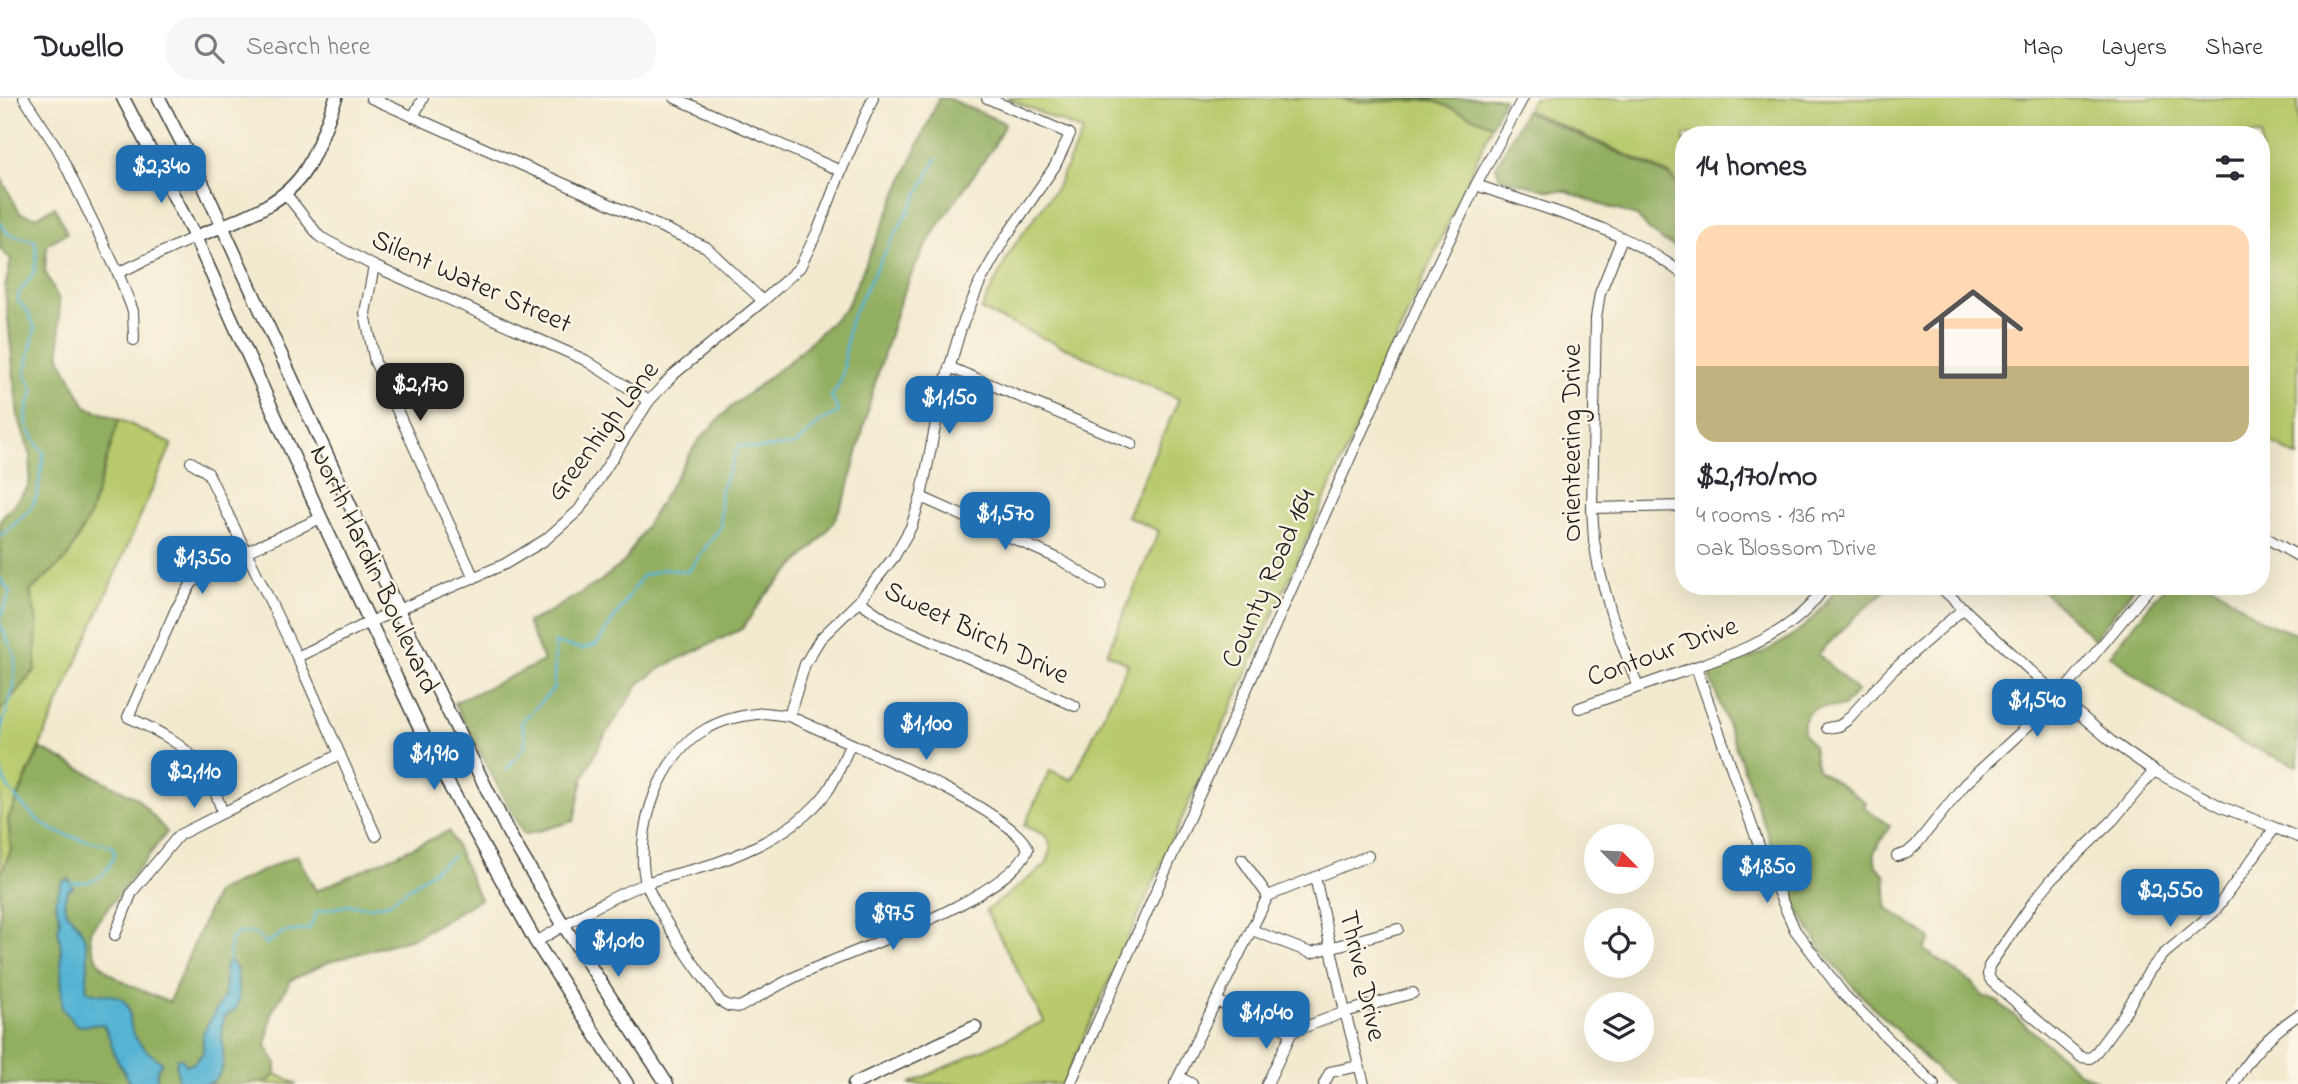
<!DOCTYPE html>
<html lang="en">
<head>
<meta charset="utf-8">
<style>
  :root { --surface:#fff; --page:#f7f7f7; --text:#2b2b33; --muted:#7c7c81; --line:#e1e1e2; --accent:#1f6fb2 }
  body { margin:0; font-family:"Indie Flower",sans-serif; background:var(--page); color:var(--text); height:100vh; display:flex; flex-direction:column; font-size:26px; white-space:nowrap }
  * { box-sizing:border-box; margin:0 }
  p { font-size:23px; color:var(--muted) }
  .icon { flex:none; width:38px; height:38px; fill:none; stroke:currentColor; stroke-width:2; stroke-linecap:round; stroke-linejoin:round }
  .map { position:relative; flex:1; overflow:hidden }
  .details { position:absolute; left:1675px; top:28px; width:595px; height:469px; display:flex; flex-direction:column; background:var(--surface); border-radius:28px; box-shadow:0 7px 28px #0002 }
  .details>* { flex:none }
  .needle { width:46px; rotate:114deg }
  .controls { position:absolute; left:1584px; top:726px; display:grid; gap:14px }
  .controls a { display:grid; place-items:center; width:70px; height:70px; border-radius:50%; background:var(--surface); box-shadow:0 7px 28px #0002; font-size:35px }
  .price { position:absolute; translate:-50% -60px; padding:0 16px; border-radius:14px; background:var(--accent); color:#fff; font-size:23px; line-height:46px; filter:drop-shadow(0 2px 4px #0008) }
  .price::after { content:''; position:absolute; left:50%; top:42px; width:21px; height:16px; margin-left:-10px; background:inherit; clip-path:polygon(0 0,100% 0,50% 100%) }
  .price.current { background:#222; color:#fff }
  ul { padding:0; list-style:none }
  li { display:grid; align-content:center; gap:14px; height:371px; padding:0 21px }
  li+li { border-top:2px solid var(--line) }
  li span { display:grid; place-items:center; height:217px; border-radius:21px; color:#555 }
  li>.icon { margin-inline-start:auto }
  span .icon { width:126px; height:126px; fill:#fffc; stroke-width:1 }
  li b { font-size:30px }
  h2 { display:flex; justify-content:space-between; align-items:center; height:84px; padding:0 21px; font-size:30px }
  header { display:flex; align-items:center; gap:42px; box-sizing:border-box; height:98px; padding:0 35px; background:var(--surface); border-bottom:2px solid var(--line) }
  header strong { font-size:33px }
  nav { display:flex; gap:38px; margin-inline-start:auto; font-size:24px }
  .search { width:490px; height:63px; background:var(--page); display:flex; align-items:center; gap:18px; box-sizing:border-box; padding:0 24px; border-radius:28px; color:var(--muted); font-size:26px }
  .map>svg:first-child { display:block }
</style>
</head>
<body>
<header>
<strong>Dwello</strong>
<div class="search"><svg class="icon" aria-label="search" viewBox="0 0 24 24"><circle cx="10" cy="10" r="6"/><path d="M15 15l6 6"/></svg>Search here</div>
<nav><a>Map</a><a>Layers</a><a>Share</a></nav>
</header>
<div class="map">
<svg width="2298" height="986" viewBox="0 0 2298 986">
  <rect width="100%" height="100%" fill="#fcf5e5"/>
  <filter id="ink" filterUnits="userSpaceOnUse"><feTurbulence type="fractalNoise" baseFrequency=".0143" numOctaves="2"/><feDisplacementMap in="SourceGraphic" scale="14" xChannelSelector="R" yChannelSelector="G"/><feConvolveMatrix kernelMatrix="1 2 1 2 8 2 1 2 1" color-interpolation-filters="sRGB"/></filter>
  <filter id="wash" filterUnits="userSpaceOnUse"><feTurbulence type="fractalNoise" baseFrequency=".00686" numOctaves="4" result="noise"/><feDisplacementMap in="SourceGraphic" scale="28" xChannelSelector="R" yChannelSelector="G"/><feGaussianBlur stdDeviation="1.57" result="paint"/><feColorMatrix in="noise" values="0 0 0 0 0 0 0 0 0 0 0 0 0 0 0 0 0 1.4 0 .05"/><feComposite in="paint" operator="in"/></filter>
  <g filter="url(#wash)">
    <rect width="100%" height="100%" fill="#f2eacf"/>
    <g fill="#b8ca6d" stroke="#6a7344" stroke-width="2">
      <polygon points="1006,0 1336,0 1360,4 1432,2 1492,27 1063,986 909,986 1044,923 986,813 1046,767 1051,752 1049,744 1045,737 1024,728 1050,672 1072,682 1128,566 1107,555 1159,433 1127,418 1179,301 981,212 1011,152 1057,89 1083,33"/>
      <polygon points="1533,0 2298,0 2298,359 2261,339 2261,37 1684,37 1683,91 1670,76 1527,12"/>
      <polygon points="119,321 172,346 8,721 11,752 0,777 0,613 35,572 37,524 30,493 67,460 89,419"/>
      <polygon points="276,976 297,986 248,986 253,983 268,983"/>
    </g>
    <g fill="#92ae60" stroke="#57653e" stroke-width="2">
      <polygon points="939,0 947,0 1005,25 994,48 937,129 917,164 900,203 873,292 847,395 833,425 817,445 765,498 742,531 666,567 640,585 602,642 583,680 574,723 524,737 454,605 544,563 527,524 544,517 599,484 624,464 697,344 730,310 792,261 846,210"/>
      <polygon points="1336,0 1504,0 1492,27 1432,2 1360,4"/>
      <polygon points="1525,13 1669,77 1683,93 1683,153 1663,143 1649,132 1637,118 1598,106 1567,93 1550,93 1500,80 1496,69"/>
      <polygon points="0,78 20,115 36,119 55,109 67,135 47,146 45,173 59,202 60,259 86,309 119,321 89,419 67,460 30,493 37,524 35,572 0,613 0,422 29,388 31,358 18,319 5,191 11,161 0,151"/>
      <path d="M1838,488H1891L1857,517L1818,556L1857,593L1843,609C1824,610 1800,603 1804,636L1813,648L1817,671L1866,704L1864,709L1890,728L1874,754L1876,768L1885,777L1887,810L1931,841L1924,852L1973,885L1983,898L1998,904L2064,960C2074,975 2088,975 2101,986H1951L1858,894L1822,852L1791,800L1710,579L1713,574C1766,556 1807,538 1838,488Z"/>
      <polygon points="2038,488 2135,488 2094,541"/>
      <path d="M2165,488H2214L2264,524L2298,537V668C2226,642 2169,606 2110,557Z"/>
      <path d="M40,650L137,700L167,734L90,833C89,878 134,888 169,904L216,794L297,757L316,793L449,733L480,801L416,839L329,864L291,882L272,914L266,948L276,964V976L268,983H253L248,986H0V777L11,752L8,721Z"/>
    </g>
    <g fill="#55b4d3" stroke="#386878" stroke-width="2">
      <path d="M69,781L73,790L68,792C56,817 78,819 83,836C90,854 88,874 86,892C97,899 113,893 123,902C133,911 128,922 132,932C137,945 151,957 162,964L157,972V986H131L114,956L110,941L103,926L81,928L75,926L62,910L61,850L58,832L60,821L55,803L62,784Z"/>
      <path d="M229,862L237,872L239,900L236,911L224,919C223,926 221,935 222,942C224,957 227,979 207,986C200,986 186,986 178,986C180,977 174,969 177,960H181L186,967L194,965L203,955V935L225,896V870Z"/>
    </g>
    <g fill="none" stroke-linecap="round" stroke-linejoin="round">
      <g stroke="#55b4d3" stroke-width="2.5">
        <path d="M0,124L8,136L35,143C37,157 38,170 29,182C23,190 19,192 17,202L28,214L35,230L25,276L34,293C20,321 26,331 44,355L37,397L30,411L0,439"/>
        <polyline points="0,479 10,495 0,520"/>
        <polyline points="0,526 15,558 14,589 3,624 0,651"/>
        <path d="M0,668C2,691 38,727 60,735C76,741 95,744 112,748L115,756C103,780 100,785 72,785"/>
        <path d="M506,672L525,649V636L521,625L554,590L555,545L583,551L597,546L642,478L664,471L688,474L721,428L720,394L739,347L755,351L795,347L820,324L839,314L831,298C850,278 842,245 851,221C856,208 864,195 870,183C891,141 916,102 937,60"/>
        <polyline points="229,865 230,843 239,835 254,835 266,846 282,835 309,831 317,814 349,807 371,809 389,805 453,758"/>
      </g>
    </g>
  </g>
  <g filter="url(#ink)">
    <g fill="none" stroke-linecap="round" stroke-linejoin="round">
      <defs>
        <g id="minor">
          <polyline points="24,0 57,50 118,175 133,213 134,242"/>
          <polyline points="371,0 706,149 763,203"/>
          <polyline points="675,0 841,73"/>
          <polyline points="413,19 423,0"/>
          <path d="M1476,87C1548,112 1622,129 1684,177"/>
          <polyline points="285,95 320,139 374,168 585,262 649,303"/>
          <polyline points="1622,140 1600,195 1596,220 1592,410 1594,443 1599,471 1611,515 1638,589"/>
          <polyline points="374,168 365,215 375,264 474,480"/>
          <polyline points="118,175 195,139"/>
          <polyline points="949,269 1132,346"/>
          <polyline points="191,364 208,375 297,559 376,738"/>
          <polyline points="921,399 1059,461 1101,487"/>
          <polyline points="1592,410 1684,408"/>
          <polyline points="2261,437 2298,458"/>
          <polyline points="1939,488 2059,599 2111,643 2154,673 2222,709 2298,739"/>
          <polyline points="859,503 889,524 1075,608"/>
          <polyline points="297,559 370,524 505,466 545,442 579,412 649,303 673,277 763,203 800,169 818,132 841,73 873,0"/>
          <polyline points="1696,569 1764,762 1795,832 1844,897 1934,986"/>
          <path d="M1579,610C1613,598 1647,586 1681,574C1734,555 1793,539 1825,488"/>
          <path d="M765,615L789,618C835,640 1010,709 1028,751C1010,799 850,854 801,876C780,886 760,898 740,909L729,908L720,903C698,871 673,839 655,804C652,798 648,791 646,785C633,734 660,655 708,630C726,620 745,617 765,615Z"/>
          <polyline points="789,618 805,566 820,541 859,503 894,459 911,429 921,399 942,295 961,230 980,184 1005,140 1055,68 1070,36 987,0"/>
          <polyline points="1827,630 1839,628 1846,623 1891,574 1964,510"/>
          <polyline points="2154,673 2113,722 2052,781 2034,803 1989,868 1988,877 1992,884 2081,959 2090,960 2094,957 2123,918 2150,872 2164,856 2214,814 2274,731"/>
          <path d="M223,715C217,700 212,681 202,669C183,645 154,631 128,619L176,511L192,485L217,467L321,420"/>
          <polyline points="1897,758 1907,755 1916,747 1965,686 2059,599 2151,488"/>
          <polyline points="1242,761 1268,798"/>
          <polyline points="1315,779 1345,914 1364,986"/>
          <polyline points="1252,832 1311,855 1398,831"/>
          <polyline points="115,837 132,794 179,737 340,656"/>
          <path d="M536,844C572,823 605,801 644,786C667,777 692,773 716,765C755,751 801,729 827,694C837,680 843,662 850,647"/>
          <polyline points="1216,903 1292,934"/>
          <polyline points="1179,979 1192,986"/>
          <polyline points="1070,986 1426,190 1476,87 1523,0"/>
          <polyline points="1175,986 1268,798 1368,758"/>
          <polyline points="1267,986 1292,934 1345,914 1413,895"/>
          <polyline points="1324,986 1330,974 1359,968"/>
          <path d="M2234,986C2249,957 2272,935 2298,917"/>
        </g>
        <g id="tertiary">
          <polyline points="123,0 195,139 321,420 433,658 536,844 627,986"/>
          <polyline points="159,0 201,82 398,512 509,736 564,828 667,986"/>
          <path d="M195,139C234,123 283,109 306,71C319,50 327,23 336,0"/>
          <polyline points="854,986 975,929"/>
        </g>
      </defs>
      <use href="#minor" stroke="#3c3b37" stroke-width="12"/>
      <use href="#tertiary" stroke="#3c3b37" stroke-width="15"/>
      <use href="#minor" stroke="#fff" stroke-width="10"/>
      <use href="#tertiary" stroke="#fff" stroke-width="12"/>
    </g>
  </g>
  <g text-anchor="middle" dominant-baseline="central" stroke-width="5" stroke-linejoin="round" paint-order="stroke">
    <g font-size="28" fill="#1c1c1c" stroke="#fcf5e5">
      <text transform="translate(471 185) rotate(24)">Silent Water Street</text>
      <text transform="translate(604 334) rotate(-53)">Greenhigh Lane</text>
      <text transform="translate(1573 345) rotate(-90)">Orienteering Drive</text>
      <text transform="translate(373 472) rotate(65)">North Hardin Boulevard</text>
      <text transform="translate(1270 481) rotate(-66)">County Road 164</text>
      <text transform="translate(976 536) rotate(26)">Sweet Birch Drive</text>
      <text transform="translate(1663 555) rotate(-20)">Contour Drive</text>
      <text transform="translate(1361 878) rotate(77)">Thrive Drive</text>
    </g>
  </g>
</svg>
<div class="controls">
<a><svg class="needle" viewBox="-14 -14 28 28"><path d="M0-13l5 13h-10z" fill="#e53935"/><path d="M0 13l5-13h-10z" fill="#7c7c81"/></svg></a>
<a><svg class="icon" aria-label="locate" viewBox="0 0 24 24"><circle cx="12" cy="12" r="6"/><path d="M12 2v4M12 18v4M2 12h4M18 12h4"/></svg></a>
<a><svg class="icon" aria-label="layers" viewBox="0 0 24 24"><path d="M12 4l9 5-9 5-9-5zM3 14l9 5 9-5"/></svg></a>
</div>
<b class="price" style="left:161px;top:107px">$2,340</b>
<b class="price current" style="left:420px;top:325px">$2,170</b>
<b class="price" style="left:949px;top:338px">$1,150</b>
<b class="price" style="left:1005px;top:454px">$1,570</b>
<b class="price" style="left:202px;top:498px">$1,350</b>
<b class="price" style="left:2037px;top:641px">$1,540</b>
<b class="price" style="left:926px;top:664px">$1,100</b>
<b class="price" style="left:434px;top:694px">$1,910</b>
<b class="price" style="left:194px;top:712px">$2,110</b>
<b class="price" style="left:1767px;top:807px">$1,850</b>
<b class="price" style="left:2170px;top:831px">$2,550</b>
<b class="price" style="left:893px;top:854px">$975</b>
<b class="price" style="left:618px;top:881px">$1,010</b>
<b class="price" style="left:1266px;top:953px">$1,040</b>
<section class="details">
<h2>14 homes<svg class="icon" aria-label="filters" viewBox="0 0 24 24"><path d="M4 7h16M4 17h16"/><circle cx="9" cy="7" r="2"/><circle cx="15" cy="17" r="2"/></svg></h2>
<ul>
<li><span style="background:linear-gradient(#ffd9b3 65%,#c2b280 0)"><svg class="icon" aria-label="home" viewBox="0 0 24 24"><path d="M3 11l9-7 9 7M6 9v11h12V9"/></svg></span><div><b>$2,170/mo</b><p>4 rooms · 136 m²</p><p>Oak Blossom Drive</p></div></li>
</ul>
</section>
</div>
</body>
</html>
